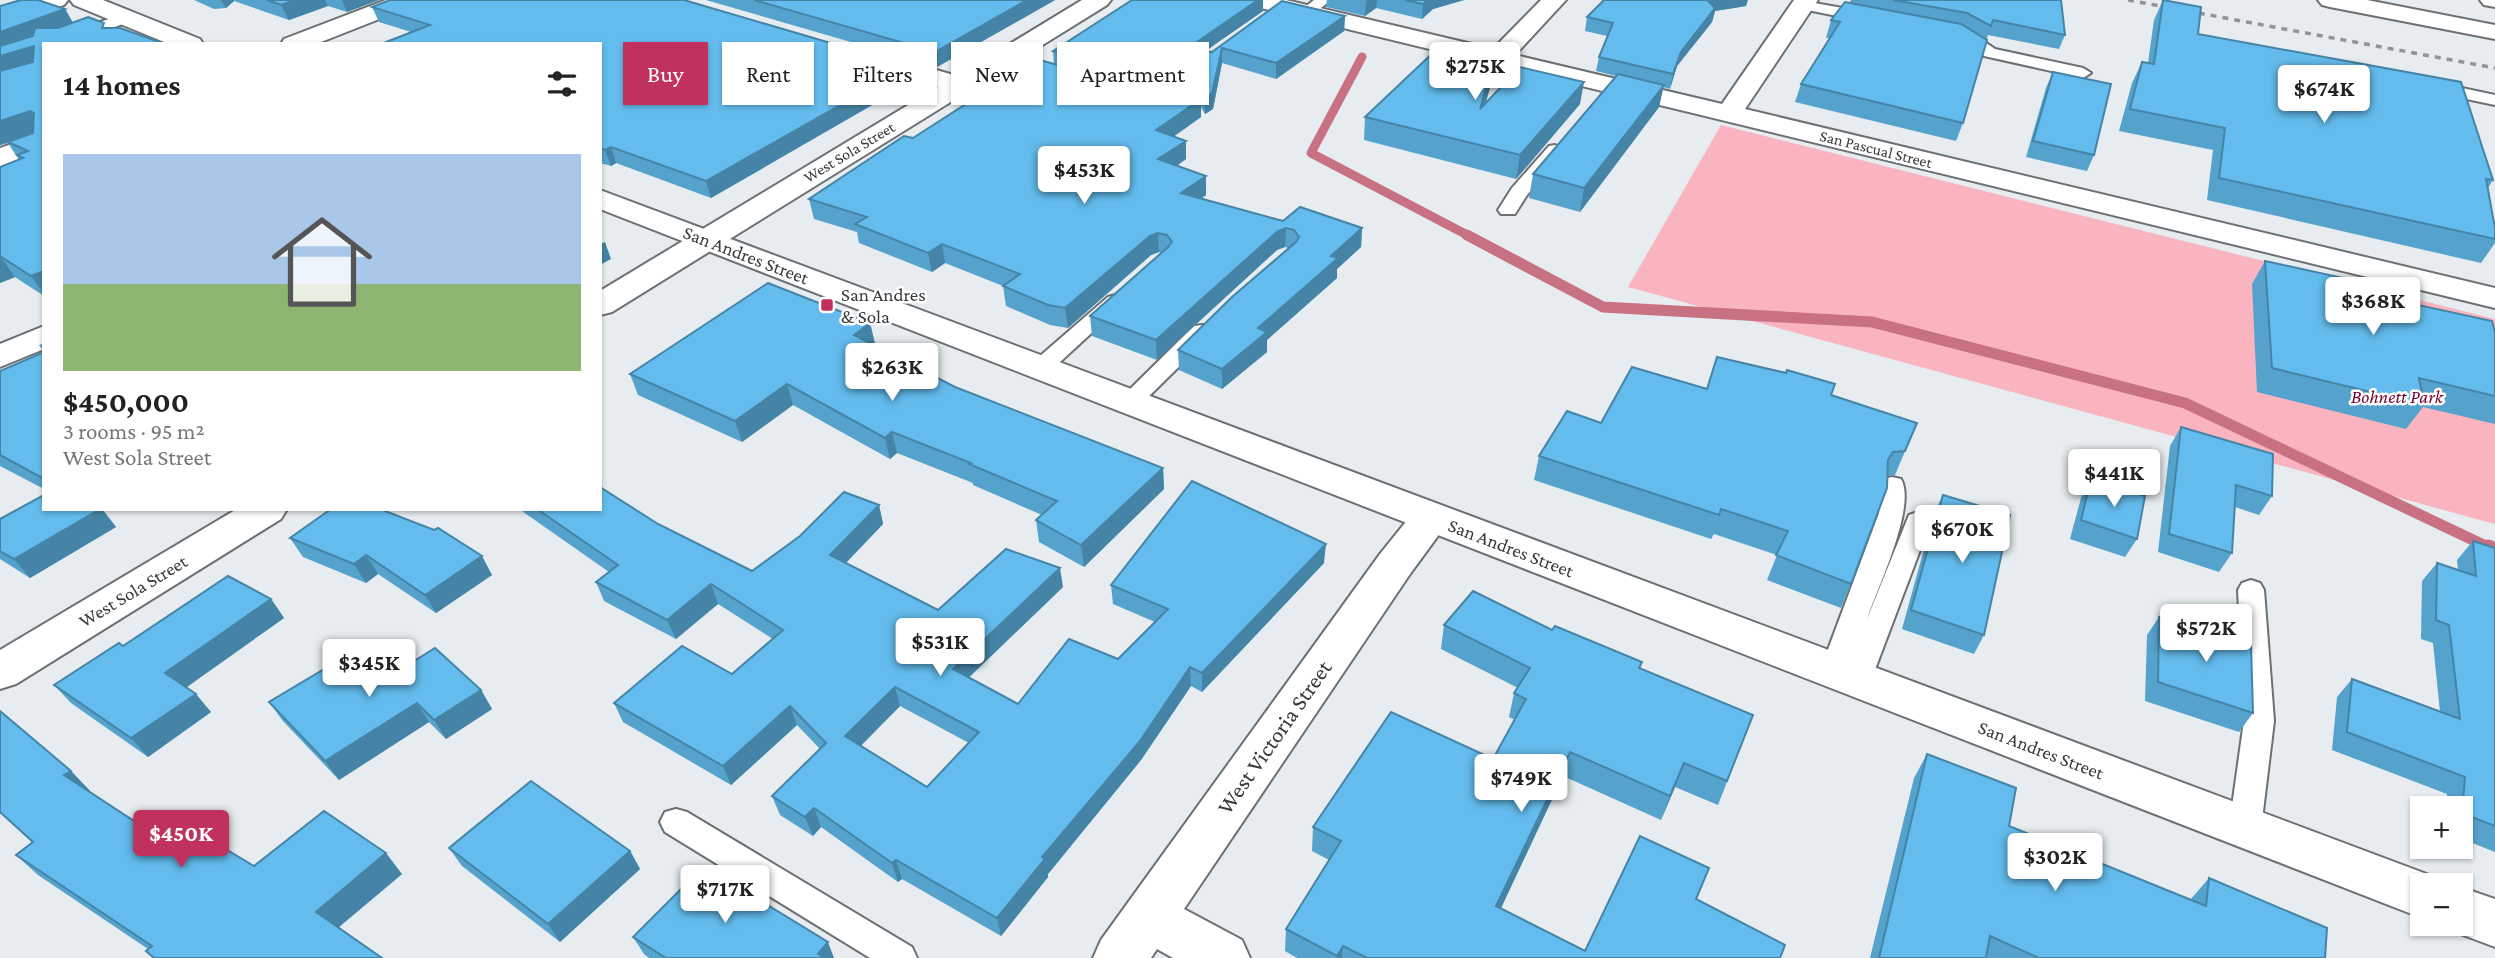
<!DOCTYPE html>
<html lang="en">
<head>
<meta charset="utf-8">
<style>
  :root { --surface:#fff; --page:#f2f2f2; --text:#222; --muted:#767676; --accent:#c0315d }
  body { margin:0; font-family:"Crimson Pro",serif; background:var(--page); color:var(--text); height:100vh; display:flex; flex-direction:column; font-size:26px; white-space:nowrap }
  * { box-sizing:border-box; margin:0 }
  p { font-size:23px; color:var(--muted) }
  .icon { flex:none; width:38px; height:38px; fill:none; stroke:currentColor; stroke-width:2; stroke-linecap:round; stroke-linejoin:round }
  .map { position:relative; flex:1; overflow:hidden }
  .sheet { position:absolute; left:42px; top:42px; width:560px; height:469px; display:flex; flex-direction:column; background:var(--surface); border-radius:0px; box-shadow:0 2px 5px #0004 }
  .sheet>* { flex:none }
  .banner { position:absolute; left:623px; top:42px; width:665px; height:63px; display:flex; gap:14px }
  .tools { position:absolute; left:2410px; top:796px; display:grid; gap:14px }
  .tools a { display:grid; place-items:center; width:63px; height:63px; border-radius:0px; background:var(--surface); box-shadow:0 2px 5px #0004; font-size:35px }
  .price { position:absolute; translate:-50% -60px; padding:0 16px; border-radius:7px; background:#fff; color:#222; font-size:23px; line-height:46px; filter:drop-shadow(0 2px 4px #0008) }
  .price::after { content:''; position:absolute; left:50%; top:42px; width:21px; height:16px; margin-left:-10px; background:inherit; clip-path:polygon(0 0,100% 0,50% 100%) }
  .price.current { background:var(--accent); color:#fff }
  ul { padding:0; list-style:none }
  li { display:grid; align-content:center; gap:14px; height:371px; padding:0 21px }
  li span { display:grid; place-items:center; height:217px; border-radius:0px; color:#555 }
  li>.icon { margin-inline-start:auto }
  span .icon { width:126px; height:126px; fill:#fffc; stroke-width:1 }
  li b { font-size:30px }
  h2 { display:flex; justify-content:space-between; align-items:center; height:84px; padding:0 21px; font-size:30px }
  .chip { padding:0 24px; border-radius:0px; background:var(--surface); box-shadow:0 2px 5px #0004; font-size:24px; line-height:63px }
  .chip.current { background:var(--accent); color:#fff }
  .map>svg:first-child { display:block }
</style>
</head>
<body>
<div class="map">
<svg width="2495" height="958" viewBox="0 0 2495 958">
  <rect width="100%" height="100%" fill="#e6ecef"/>
  <polygon fill="#f9b4c0" points="1721,125 2495,319 2495,524 1628,287"/>
  <g fill="none" stroke-linecap="round" stroke-linejoin="round">
    <polyline stroke="#c87183" stroke-width="9" points="1362,57 1311,153 1471,237"/>
    <polyline stroke="#c87183" stroke-width="11" points="1467,235 1603,307 1872,322 2185,403 2492,549"/>
    <polyline stroke="#c87183" stroke-width="15" points="2488,547 2495,550"/>
    <defs>
      <g id="lane">
        <polygon points="1314,0 1331,0 1312,15 1302,15 1299,12"/>
        <polygon points="1803,1 1871,13 1879,18 1871,23 1798,8 1796,5 1798,2"/>
        <polygon points="126,13 131,15 134,18 131,21 68,44 44,44 46,41"/>
        <polygon points="1955,29 1976,36 1995,49 2083,68 2091,73 2083,78 1984,56 1947,34 1949,31"/>
        <polygon points="1002,54 1065,72 1067,75 1059,80 996,62 994,59 996,56"/>
        <polygon points="2434,82 2495,95 2495,105 2428,91 2426,87 2428,83"/>
        <polygon points="1555,145 1564,150 1527,195 1515,214 1501,214 1498,210 1512,188 1549,146"/>
        <polygon points="1115,295 1122,297 1125,301 1122,305 1048,373 1032,373 1029,368 1032,363 1108,297"/>
        <polygon points="1202,325 1210,326 1213,331 1210,336 1138,407 1130,409 1122,407 1119,402 1122,397 1194,326"/>
        <path d="M1892,477L1901,479C1917,506 1877,589 1867,619L1909,515L1918,512L1927,515L1931,521L1871,680L1867,688L1857,691L1847,688L1843,679L1834,682L1824,679L1820,671L1879,513L1880,485L1883,479Z"/>
        <polygon points="2251,580 2260,583 2264,590 2274,721 2261,828 2256,838 2245,842 2234,838 2229,828 2244,721 2238,590 2242,583"/>
        <polygon points="676,809 687,812 912,947 917,958 870,958 665,832 660,822 665,812"/>
      </g>
      <g id="street">
        <polygon points="33,0 68,0 64,5 0,26 0,11"/>
        <polygon points="1082,0 1111,0 1107,5 612,312 600,315 600,291 938,87 852,61 848,56 852,51 861,48 957,76"/>
        <polygon points="1245,0 1286,0 1493,49 1541,0 1566,0 1515,55 1722,104 1794,0 1818,0 1745,109 2495,288 2495,308 1257,7 1249,5"/>
        <polygon points="44,326 44,349 0,367 0,344"/>
        <polygon points="1431,504 1445,508 1451,518 1410,574 1184,909 1242,940 1250,958 1173,958 1157,949 1151,958 1093,958 1101,940 1380,554 1417,508"/>
        <polygon points="237,509 287,509 281,519 16,684 0,689 0,650"/>
      </g>
      <g id="secondary">
        <polygon points="70,0 103,0 200,39 203,44 169,44 74,5"/>
        <polygon points="386,0 419,0 415,5 316,44 281,44 284,39"/>
        <polygon points="44,133 44,151 0,167 0,148"/>
        <polygon points="600,190 2440,879 2443,886 2422,886 2422,918 2404,911 600,209"/>
        <polygon points="2460,887 2495,899 2495,947 2442,927 2440,924 2460,924"/>
      </g>
      <g id="highway">
        <polygon points="2318,0 2367,0 2495,25 2495,39 2330,7 2322,5"/>
        <polygon points="2480,0 2495,0 2495,7 2484,5"/>
      </g>
    </defs>
    <use href="#lane" stroke="#6c7073" stroke-width="4"/>
    <use href="#street" stroke="#6c7073" stroke-width="4"/>
    <use href="#secondary" stroke="#6c7073" stroke-width="4"/>
    <use href="#highway" stroke="#6c7073" stroke-width="4"/>
    <use href="#lane" fill="#fff" fill-rule="evenodd"/>
    <use href="#street" fill="#fff" fill-rule="evenodd"/>
    <use href="#secondary" fill="#fff" fill-rule="evenodd"/>
    <use href="#highway" fill="#fff" fill-rule="evenodd"/>
    <polyline stroke="#909496" stroke-width="3.5" stroke-dasharray="6 6" stroke-linecap="butt" points="2128,0 2495,68"/>
  </g>
  <g fill="#55a2cc" fill-rule="evenodd">
    <polygon points="194,0 379,0 347,12 328,6 289,20 234,1 226,8 214,9"/>
    <polygon points="706,0 1055,0 937,67"/>
    <polygon points="1327,0 1464,0 1433,9 1422,19 1376,8 1365,16 1326,7"/>
    <polygon points="1851,0 2061,0 2065,35 2059,49 1988,35 1963,123 1956,141 1795,102 1801,84 1829,38 1826,38 1831,20 1850,3"/>
    <polygon points="2163,0 2198,34 2493,180 2488,188 2495,228 2495,243 2481,263 2207,200 2213,150 2119,131 2132,83 2142,62 2148,63 2154,20"/>
    <polygon points="1282,1 1345,16 1344,31 1276,79 1222,63 1213,109 1205,114 1201,107 1201,117 1173,137 1186,159 1177,166 1206,176 1206,195 1201,199 1283,221 1362,228 1361,247 1337,269 1337,278 1267,340 1267,352 1222,389 1179,370 1178,350 1288,248 1285,247 1277,250 1157,360 1092,336 1090,316 1162,253 1159,252 1151,255 1068,328 1050,325 1006,306 1003,286 945,263 932,272 859,243 857,232 814,219 809,199 913,138 1054,64 1053,51 1263,11 1205,51 1212,52"/>
    <polygon points="0,6 65,9 73,23 44,44 44,296 15,277 0,283 0,167 19,160 8,143 0,145"/>
    <polygon points="1746,6 1715,11 1712,22 1677,66 1670,89 1663,87 1659,107 1580,212 1529,198 1533,174 1616,76 1596,71 1599,57 1607,36 1585,31 1587,17"/>
    <polygon points="372,7 912,82 711,198 616,163 611,166 600,163 600,44 411,32 379,22"/>
    <polygon points="2053,72 2094,155 2087,171 2026,157 2046,88"/>
    <polygon points="1491,84 1485,104 1580,104 1516,179 1364,140 1365,117"/>
    <polygon points="2265,261 2404,302 2495,332 2495,424 2423,407 2406,429 2257,392 2252,284"/>
    <polygon points="870,323 875,344 873,345 955,387 1163,468 1164,489 1084,567 1039,542 1036,520 1042,515 973,485 973,483 897,453 890,459 793,405 742,442 638,395 630,374"/>
    <polygon points="44,343 44,489 0,466 0,371 44,352 39,345"/>
    <polygon points="1707,389 1831,395 1917,423 1895,475 1887,476 1851,584 1841,608 1767,580 1777,555 1714,534 1711,539 1534,480 1539,456 1601,423"/>
    <polygon points="2181,427 2272,496 2259,515 2235,507 2232,553 2219,572 2158,552 2170,446"/>
    <polygon points="2091,479 2137,539 2125,557 2070,539 2081,498"/>
    <polygon points="1943,495 1984,635 1974,654 1902,629 1934,513"/>
    <path d="M879,505L883,524L846,563L938,610L1063,587L968,678L1018,704L1118,659L1155,622L1113,604L1111,585L1324,563L1202,692L1191,686L1141,760L1048,874V877L1001,936L902,879L898,882L821,827L813,836L780,815L772,796L820,749L797,725L731,785L623,722L614,703L732,674L773,639L718,604L676,639L604,601L596,582L609,572L519,509H600L658,524L752,571ZM900,706L969,743L927,787L861,746Z"/>
    <polygon points="44,509 102,509 116,527 30,578 0,559 0,519"/>
    <polygon points="290,538 492,575 436,613 378,574 366,583 303,557"/>
    <polygon points="2473,541 2495,548 2495,852 2460,838 2460,808 2446,808 2447,794 2332,750 2337,697 2352,679 2440,712 2433,643 2421,639 2422,581 2437,563 2458,570 2457,560"/>
    <polygon points="271,599 284,618 186,687 211,712 148,757 71,703 54,685 123,646"/>
    <polygon points="2159,617 2253,713 2239,732 2145,701 2147,635"/>
    <polygon points="1444,625 1552,630 1642,662 1640,668 1753,715 1718,805 1675,787 1661,820 1563,776 1501,908 1585,951 1696,899 1780,958 1297,958 1285,951 1286,929 1329,860 1312,851 1313,827 1493,759 1515,720 1509,717 1514,693 1518,688 1441,649"/>
    <polygon points="381,682 481,690 492,709 446,739 429,722 339,780 283,721 269,702"/>
    <polygon points="0,711 71,771 90,791 90,792 157,836 254,866 402,874 339,927 382,958 153,958 146,951 148,949 38,875 16,855 33,843 0,813"/>
    <polygon points="1927,754 2009,826 2190,900 2209,878 2325,958 1870,958 1914,778"/>
    <polygon points="449,848 630,851 640,869 560,942 462,866"/>
    <polygon points="633,937 834,958 649,958 644,954"/>
  </g>
  <g fill="#4584a6">
    <polygon points="221,0 234,0 234,1 226,8"/>
    <polygon points="295,0 325,0 328,6 289,20 281,5"/>
    <polygon points="342,0 379,0 347,12"/>
    <polygon points="1027,0 1055,0 937,67 935,52"/>
    <polygon points="1258,0 1263,0 1263,11 1197,57 1194,45 1197,42"/>
    <polygon points="1368,0 1377,0 1376,8 1365,16 1366,1"/>
    <polygon points="1428,0 1464,0 1433,9 1422,19 1423,4"/>
    <polygon points="1706,0 1748,0 1746,6 1715,11 1712,22 1677,66 1670,89 1673,74 1681,52"/>
    <polygon points="65,9 76,28 0,54 0,32"/>
    <polygon points="1345,16 1344,31 1276,79 1276,63"/>
    <polygon points="34,46 44,62 0,78 0,56"/>
    <polygon points="1222,48 1222,63 1213,109 1205,114 1205,98"/>
    <polygon points="1494,61 1491,84 1478,132 1480,109"/>
    <polygon points="909,66 912,82 711,198 706,181"/>
    <polygon points="1584,82 1580,104 1516,179 1520,155"/>
    <polygon points="1664,85 1659,107 1580,212 1584,188"/>
    <polygon points="1201,99 1201,117 1156,149 1156,130"/>
    <polygon points="30,111 43,131 0,145 0,121"/>
    <polygon points="1186,141 1186,159 1159,177 1158,159"/>
    <polygon points="611,147 616,163 611,166 605,150"/>
    <polygon points="1206,176 1206,195 1181,212 1181,193"/>
    <polygon points="1286,228 1285,247 1277,250 1157,360 1156,340 1278,231"/>
    <polygon points="1362,228 1361,247 1337,269 1337,278 1267,340 1267,352 1222,389 1222,369 1258,328 1331,256"/>
    <polygon points="1158,233 1159,252 1151,255 1068,328 1065,308 1150,236"/>
    <polygon points="605,242 611,259 600,265 600,244"/>
    <polygon points="942,244 945,263 932,272 928,253"/>
    <polygon points="0,256 15,277 0,283"/>
    <polygon points="44,271 44,294 31,276"/>
    <polygon points="870,323 875,344 858,356 854,335"/>
    <polygon points="787,384 793,405 742,442 735,421"/>
    <polygon points="892,432 897,453 890,459 885,438"/>
    <polygon points="1163,468 1164,489 1084,567 1081,545"/>
    <polygon points="879,505 883,524 835,574 830,555"/>
    <polygon points="100,509 102,509 116,527 30,578 14,559"/>
    <polygon points="1326,544 1324,563 1202,692 1202,673"/>
    <polygon points="366,555 378,574 366,583 354,564"/>
    <polygon points="482,556 492,575 436,613 425,595"/>
    <polygon points="1060,568 1063,587 957,689 953,669"/>
    <polygon points="711,584 718,604 676,639 667,620"/>
    <polygon points="271,599 284,618 180,692 165,673"/>
    <polygon points="1190,667 1191,686 1141,760 1048,874 1048,877 1001,936 997,918 1042,857"/>
    <polygon points="895,687 900,706 851,755 845,736"/>
    <polygon points="481,690 492,709 446,739 434,720"/>
    <polygon points="196,694 211,712 148,757 131,738"/>
    <polygon points="417,703 429,722 339,780 325,761"/>
    <polygon points="790,706 797,725 731,785 723,766"/>
    <polygon points="1570,752 1563,776 1491,929 1496,906"/>
    <polygon points="1684,763 1675,787 1661,820 1670,796"/>
    <polygon points="71,771 90,791 84,796 64,775"/>
    <polygon points="814,808 821,827 813,836 805,817"/>
    <polygon points="630,851 640,869 560,942 548,924"/>
    <polygon points="386,853 402,874 333,932 316,912"/>
    <polygon points="896,860 902,879 898,882 892,863"/>
    <polygon points="828,942 834,958 819,958 818,954"/>
    <polygon points="1343,946 1342,958 1337,958 1337,956"/>
  </g>
  <g fill="#63bced" stroke="#4584a6" stroke-width="2" fill-rule="evenodd">
    <polygon points="21,0 38,0 65,9 0,32 0,6"/>
    <polygon points="267,0 295,0 281,5"/>
    <polygon points="390,0 684,0 909,66 706,181 611,147 605,150 600,148 600,44 381,44 430,25 372,7"/>
    <polygon points="754,0 1027,0 935,52"/>
    <polygon points="1132,0 1258,0 1197,42 1194,45 1196,51 1212,52 1282,1 1345,16 1276,63 1222,48 1212,93 1205,98 1200,91 1053,51"/>
    <polygon points="1405,0 1428,0 1423,4"/>
    <polygon points="1604,0 1707,0 1715,8 1681,52 1673,74 1599,57 1613,23 1587,17"/>
    <polygon points="1893,0 2061,0 2065,35 1993,20 1991,26 1967,13"/>
    <polygon points="2163,0 2201,7 2198,34 2461,82 2493,180 2486,179 2495,228 2495,239 2219,178 2225,128 2130,109 2142,62 2154,64"/>
    <polygon points="1845,2 1961,24 1987,40 1963,123 1801,84 1840,22 1831,20"/>
    <polygon points="88,17 104,23 102,28 120,28 165,44 44,44 44,271 31,276 0,256 0,167 23,158 17,155 28,151 8,142 33,133 34,113 30,111 0,121 0,71 33,62 34,46 0,56 0,46 33,36 35,28 58,28"/>
    <polygon points="1439,47 1494,61 1480,109 1520,67 1584,82 1520,155 1365,117"/>
    <polygon points="1036,59 1193,102 1201,99 1156,130 1186,141 1158,159 1206,176 1181,193 1283,221 1300,207 1362,228 1331,256 1338,258 1258,328 1267,332 1222,369 1178,350 1232,297 1296,242 1299,237 1294,230 1286,228 1278,231 1156,340 1090,316 1168,247 1172,242 1167,235 1158,233 1150,236 1065,308 1048,305 1003,286 1020,274 942,244 928,253 855,224 867,217 809,199 904,136 913,138"/>
    <polygon points="2053,72 2111,84 2094,155 2033,141"/>
    <polygon points="1618,74 1664,85 1584,188 1533,174"/>
    <polygon points="2265,261 2402,291 2404,302 2492,321 2495,332 2495,396 2419,378 2424,405 2272,368"/>
    <polygon points="768,283 870,323 854,335 955,387 1163,468 1081,545 1036,520 1057,501 969,464 971,463 892,432 885,438 787,384 735,421 630,374"/>
    <polygon points="44,352 44,479 0,455 0,371"/>
    <polygon points="1717,357 1786,373 1787,370 1835,384 1831,395 1917,423 1905,451 1893,452 1888,460 1887,488 1851,584 1776,555 1788,531 1721,509 1719,515 1539,456 1567,411 1601,423 1632,367 1707,389"/>
    <polygon points="2181,427 2273,454 2272,496 2236,485 2232,553 2169,534"/>
    <polygon points="2091,479 2145,496 2137,539 2081,520"/>
    <path d="M1192,481L1326,544L1202,673L1190,667L1140,741L1042,857L1045,859L997,918L896,860L892,863L814,808L805,817L772,796L826,743L790,706L723,766L614,703L682,646L732,674L783,630L711,584L667,620L596,582L618,565L537,509H600V487L658,524L752,571L800,536L844,492L879,505L830,555L938,610L1006,549L1060,568L953,669L1018,704L1069,639L1118,659L1168,609L1111,585ZM895,687L979,732L927,787L845,736Z"/>
    <polygon points="44,495 44,509 100,509 14,559 0,551 0,519"/>
    <polygon points="1943,495 2010,515 1984,635 1911,610"/>
    <polygon points="331,509 380,509 434,530 438,528 482,556 425,595 366,555 354,564 290,538"/>
    <polygon points="2473,541 2495,548 2495,826 2462,813 2465,777 2347,732 2352,679 2460,719 2449,625 2436,620 2437,563 2476,576"/>
    <polygon points="228,576 271,599 165,673 196,694 131,738 54,685 119,643 123,646"/>
    <polygon points="1473,591 1552,630 1555,626 1642,662 1639,668 1753,715 1727,781 1684,763 1670,796 1570,752 1496,906 1585,951 1640,836 1709,868 1696,899 1785,945 1780,958 1367,958 1343,946 1337,956 1286,929 1341,841 1313,827 1391,712 1493,759 1526,699 1514,693 1530,668 1444,625"/>
    <polygon points="2159,617 2251,644 2253,713 2158,682"/>
    <polygon points="435,648 481,690 434,720 417,703 325,761 269,702 351,653 381,682"/>
    <polygon points="0,711 71,771 64,775 157,836 177,820 254,866 324,811 386,853 316,912 382,958 154,958 146,951 152,946 16,855 33,842 0,812"/>
    <polygon points="1927,754 2016,788 2009,826 2206,906 2209,878 2327,928 2325,958 2039,958 1990,936 1986,958 1879,958"/>
    <polygon points="531,781 630,851 548,924 449,848"/>
    <polygon points="704,866 828,942 818,954 825,958 666,958 633,937"/>
  </g>
  <rect fill="#c0315d" stroke="#fff" stroke-width="2.5" x="820" y="298" width="14" height="14" rx="3.5"/>
  <g text-anchor="middle" dominant-baseline="central" stroke-width="5" stroke-linejoin="round" paint-order="stroke">
    <g font-size="16" fill="#383a3b" stroke="#fff">
      <text transform="translate(1876 149) rotate(14)">San Pascual Street</text>
      <text transform="translate(849 152) rotate(-31)">West Sola Street</text>
    </g>
    <g font-size="19" fill="#383a3b" stroke="#fff">
      <text transform="translate(746 255) rotate(21)">San Andres Street</text>
      <text transform="translate(1511 548) rotate(21)">San Andres Street</text>
      <text transform="translate(133 591) rotate(-31)">West Sola Street</text>
      <text transform="translate(2041 750) rotate(21)">San Andres Street</text>
    </g>
    <g font-size="19" fill="#383a3b" stroke="#fff" text-anchor="start">
      <text x="841" y="294">San Andres<tspan x="841" dy="22">&amp; Sola</tspan></text>
    </g>
    <g font-size="19" font-style="italic" fill="#72012e" stroke="#fff">
      <text x="2397" y="396">Bohnett Park</text>
    </g>
    <g font-size="23" fill="#383a3b" stroke="#fff">
      <text transform="translate(1274 737) rotate(-55)">West Victoria Street</text>
    </g>
  </g>
</svg>
<div class="tools">
<a>+</a>
<a>−</a>
</div>
<b class="price" style="left:1475px;top:102px">$275K</b>
<b class="price" style="left:2324px;top:125px">$674K</b>
<b class="price" style="left:1084px;top:206px">$453K</b>
<b class="price" style="left:2373px;top:337px">$368K</b>
<b class="price" style="left:892px;top:403px">$263K</b>
<b class="price" style="left:2114px;top:509px">$441K</b>
<b class="price" style="left:1962px;top:565px">$670K</b>
<b class="price" style="left:2206px;top:664px">$572K</b>
<b class="price" style="left:940px;top:678px">$531K</b>
<b class="price" style="left:369px;top:699px">$345K</b>
<b class="price" style="left:1521px;top:814px">$749K</b>
<b class="price current" style="left:181px;top:870px">$450K</b>
<b class="price" style="left:2055px;top:893px">$302K</b>
<b class="price" style="left:725px;top:925px">$717K</b>
<div class="banner">
<a class="chip current">Buy</a>
<a class="chip">Rent</a>
<a class="chip">Filters</a>
<a class="chip">New</a>
<a class="chip">Apartment</a>
</div>
<section class="sheet">
<h2>14 homes<svg class="icon" aria-label="filters" viewBox="0 0 24 24"><path d="M4 7h16M4 17h16"/><circle cx="9" cy="7" r="2"/><circle cx="15" cy="17" r="2"/></svg></h2>
<ul>
<li><span style="background:linear-gradient(#a9c7e8 60%,#8fb573 0)"><svg class="icon" aria-label="home" viewBox="0 0 24 24"><path d="M3 11l9-7 9 7M6 9v11h12V9"/></svg></span><div><b>$450,000</b><p>3 rooms · 95 m²</p><p>West Sola Street</p></div></li>
</ul>
</section>
</div>
</body>
</html>
